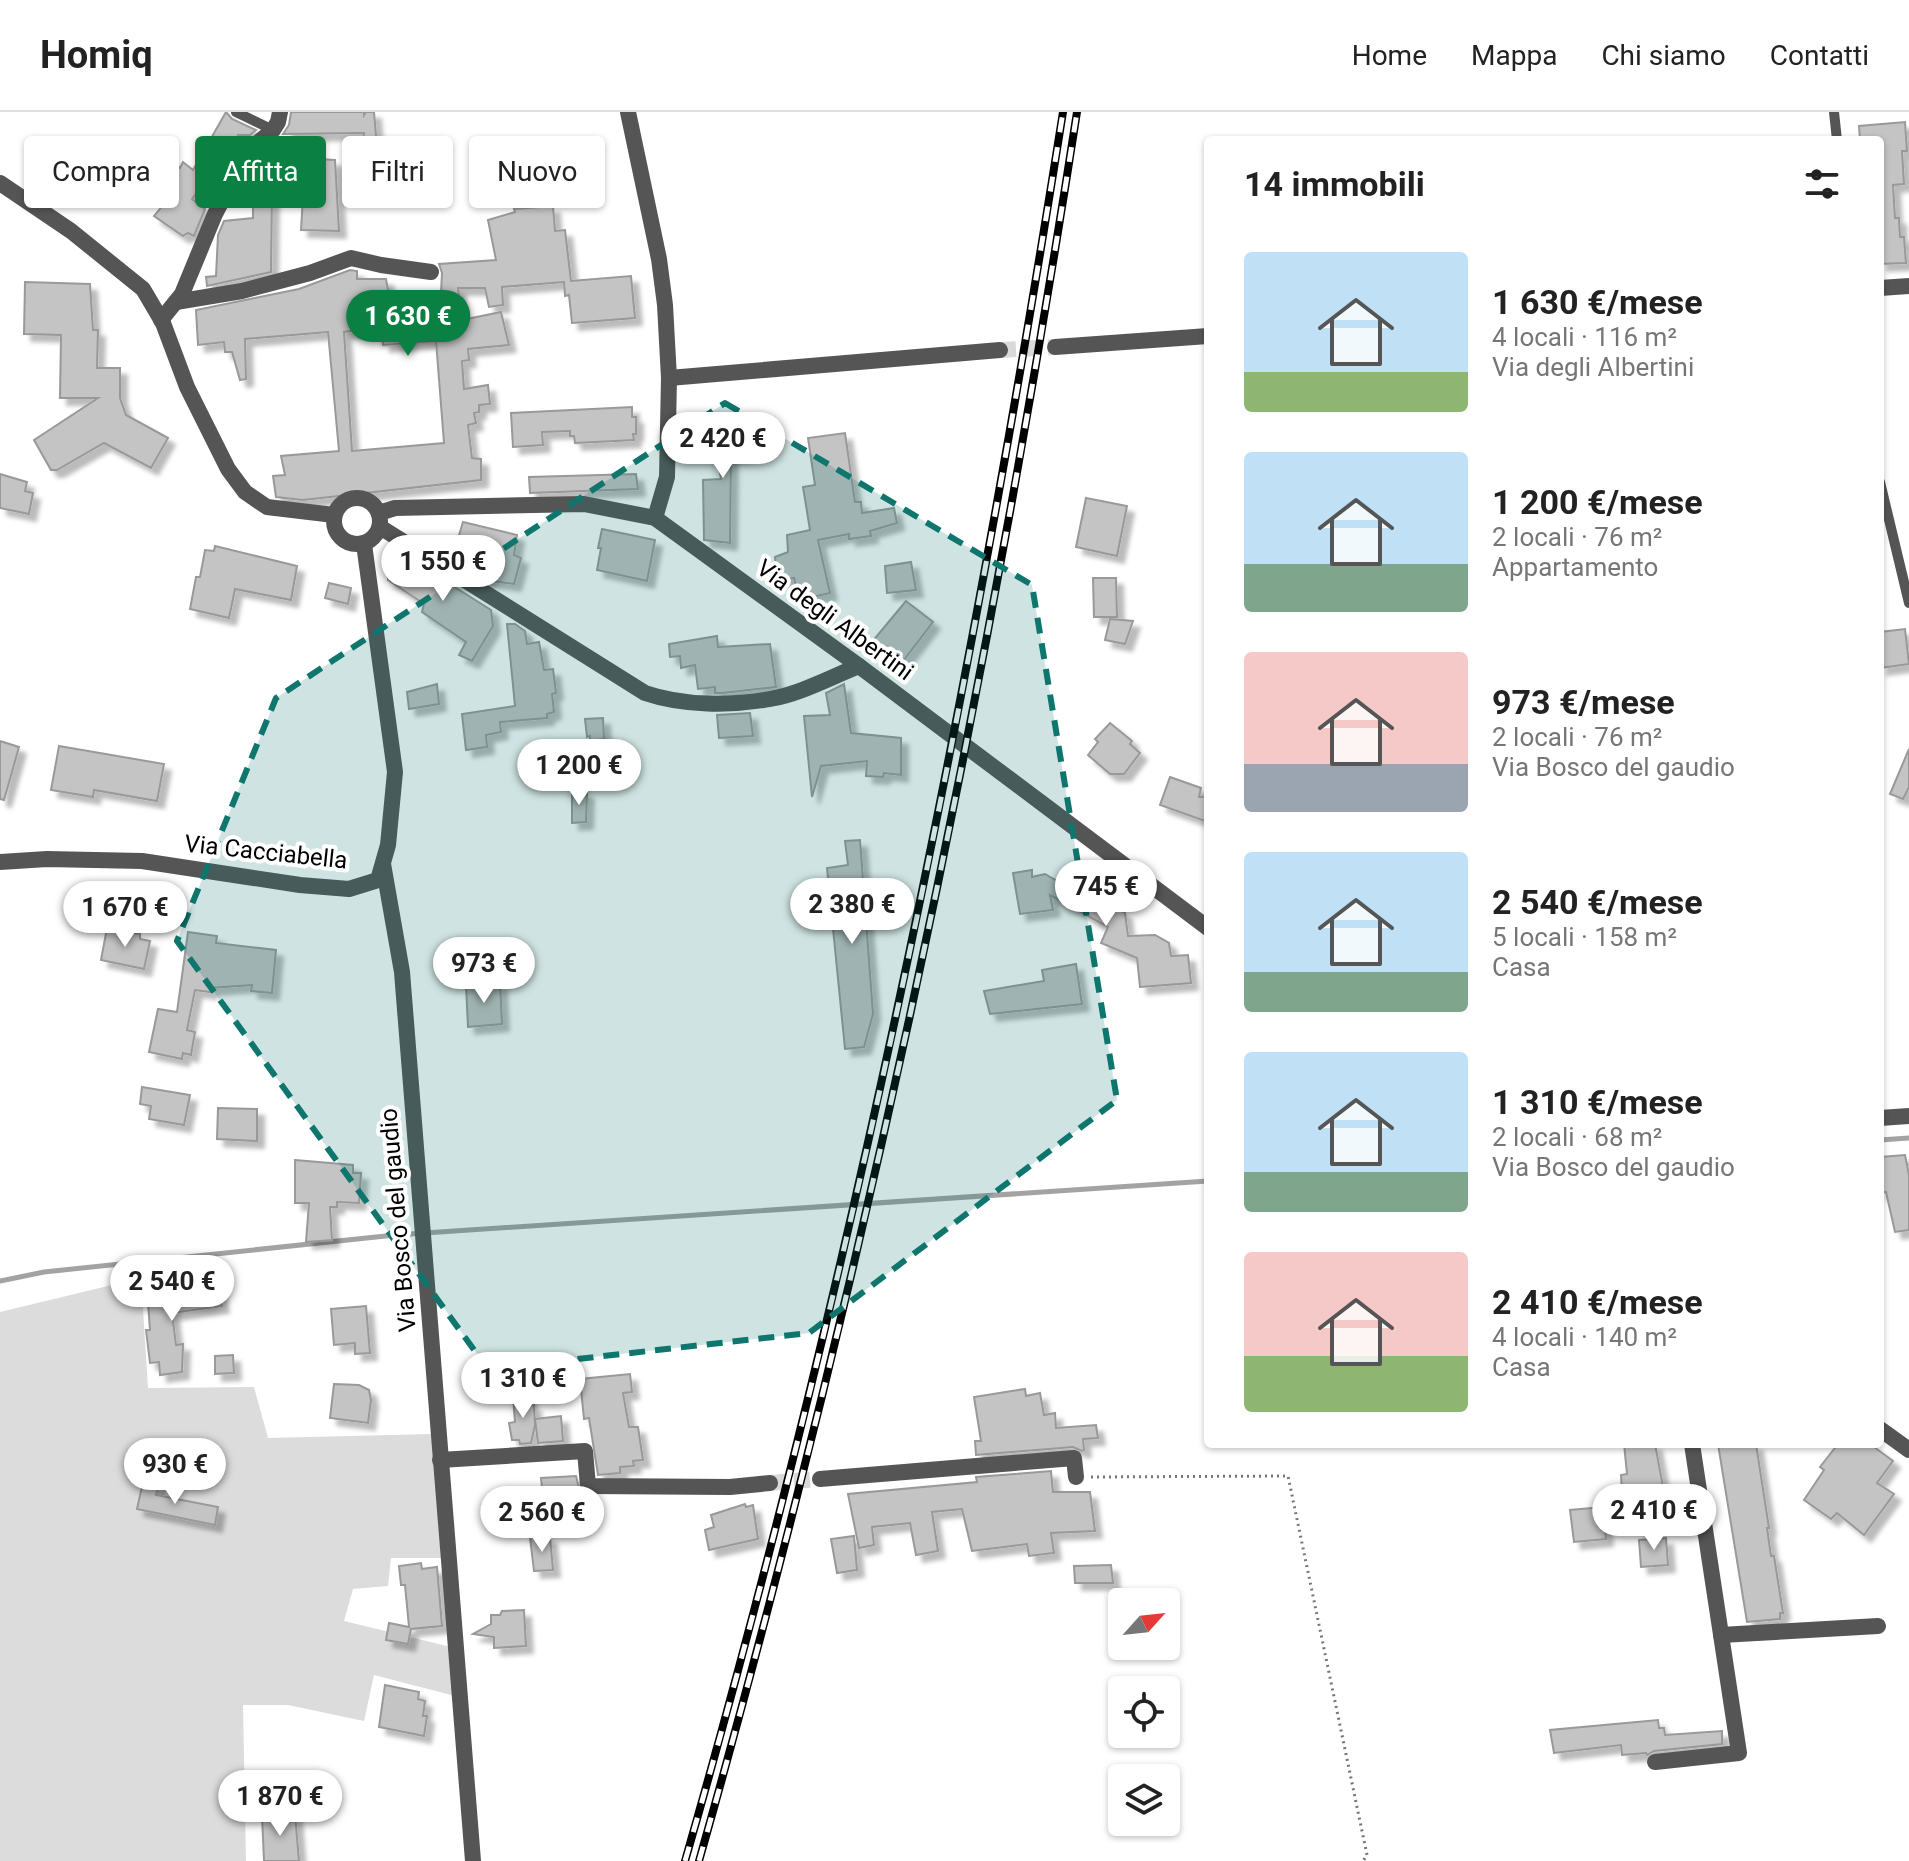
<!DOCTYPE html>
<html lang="it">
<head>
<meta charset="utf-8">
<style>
  :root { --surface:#fff; --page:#f2f2f2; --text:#222; --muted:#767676; --line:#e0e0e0; --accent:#0b8043 }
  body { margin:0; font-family:Roboto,sans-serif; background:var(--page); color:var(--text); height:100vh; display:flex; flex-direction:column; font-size:30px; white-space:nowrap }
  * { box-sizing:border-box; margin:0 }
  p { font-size:26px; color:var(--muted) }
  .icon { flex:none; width:44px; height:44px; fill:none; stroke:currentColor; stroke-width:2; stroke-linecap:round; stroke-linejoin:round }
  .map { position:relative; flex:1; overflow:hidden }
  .drawer { position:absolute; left:1204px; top:24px; width:680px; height:1312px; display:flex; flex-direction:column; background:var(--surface); border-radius:8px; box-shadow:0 2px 6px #0004 }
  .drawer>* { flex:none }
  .guide { position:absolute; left:24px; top:24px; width:760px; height:72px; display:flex; gap:16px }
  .needle { width:52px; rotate:63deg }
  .buttons { position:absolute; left:1108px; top:1476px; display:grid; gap:16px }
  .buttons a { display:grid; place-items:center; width:72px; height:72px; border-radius:8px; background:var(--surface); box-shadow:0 2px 6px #0004; font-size:40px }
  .price { position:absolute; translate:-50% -68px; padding:0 18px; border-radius:28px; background:#fff; color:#222; font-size:26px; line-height:52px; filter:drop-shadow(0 2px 4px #0008) }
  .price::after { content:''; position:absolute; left:50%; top:48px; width:24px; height:18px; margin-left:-12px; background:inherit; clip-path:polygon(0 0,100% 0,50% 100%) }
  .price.on { background:var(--accent); color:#fff }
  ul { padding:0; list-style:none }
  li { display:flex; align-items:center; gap:24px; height:200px; padding:0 40px }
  li span { display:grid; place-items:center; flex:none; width:224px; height:160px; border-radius:8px; color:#555 }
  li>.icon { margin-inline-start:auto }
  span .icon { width:96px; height:96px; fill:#fffc; stroke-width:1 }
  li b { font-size:34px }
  h2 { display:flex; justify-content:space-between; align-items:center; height:96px; padding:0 40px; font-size:34px }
  .pill { padding:0 28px; border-radius:8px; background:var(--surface); box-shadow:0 2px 6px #0004; font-size:28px; line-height:72px }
  .pill.on { background:var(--accent); color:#fff }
  header { display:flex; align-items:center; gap:48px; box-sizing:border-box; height:112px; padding:0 40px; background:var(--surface); border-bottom:2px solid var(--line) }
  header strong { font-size:38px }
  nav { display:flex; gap:44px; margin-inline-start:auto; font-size:28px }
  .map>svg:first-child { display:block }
</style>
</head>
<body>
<header>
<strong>Homiq</strong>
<nav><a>Home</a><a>Mappa</a><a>Chi siamo</a><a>Contatti</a></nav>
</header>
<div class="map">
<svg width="1909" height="1749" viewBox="0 0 1909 1749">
  <defs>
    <filter id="shadow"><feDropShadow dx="7" dy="7" stdDeviation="2" flood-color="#0004"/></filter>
  </defs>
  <rect width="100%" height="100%" fill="#fff"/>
  <polygon fill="#dcdcdc" points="141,1166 148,1276 254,1275 268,1326 432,1322 441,1446 391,1446 388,1474 353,1477 344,1509 451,1535 455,1584 374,1563 364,1609 288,1593 243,1593 246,1749 0,1749 0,1200"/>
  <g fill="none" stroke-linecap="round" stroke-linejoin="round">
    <g stroke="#a3a3a3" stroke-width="5">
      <polyline points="1880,1028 1909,1026"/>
      <polyline points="0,1169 44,1160 395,1123 1208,1069"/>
    </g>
  </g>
  <g fill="#c4c4c4" stroke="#999" stroke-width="2" fill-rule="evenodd" filter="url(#shadow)">
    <polygon points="226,0 232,7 256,18 250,23 238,23 237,35 228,30 202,65 207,68 192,87 205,97 194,124 188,121 183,124 154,104 165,91 142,72 114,64 124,28 159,39 180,56 183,50 193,58"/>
    <polygon points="291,0 364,0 364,3 366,0 374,0 377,36 409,38 407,57 360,53 364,21 283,22 289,13"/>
    <polygon points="1905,10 1907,39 1902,39 1904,72 1893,73 1895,106 1899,106 1900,125 1904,125 1906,151 1880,152 1880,28 1860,28 1859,14"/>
    <polygon points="318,47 335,48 339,119 301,118 303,84 314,85"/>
    <polygon points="253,80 272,82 271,160 207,174 206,165 216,164 218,123 224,109 253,106"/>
    <path d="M553,94L555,119L565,118L571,169L631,164L635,206L572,211L569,183L565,184L564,170L502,175L503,193L489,195L485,176H458L462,208L501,200L509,233L468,237L469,248L462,249L464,277L488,273L490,292L479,293V300L474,301L476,311L468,313L472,346L481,347V368L303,388L276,385L273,364L285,363L281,344L339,339L328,220L245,227L246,267L240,268L232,240H225L224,230L198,233L196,198L299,177L350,158L357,159V167H386L390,189L441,181L442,161L439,152L496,148L488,108L515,100L514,97ZM376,216V227L383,225V233L436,229L444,331L352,339L344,220Z"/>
    <polygon points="25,170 90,172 93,218 98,218 97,256 120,256 120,286 126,303 168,326 151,356 104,331 57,358 51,358 34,328 98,286 60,286 61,223 24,222"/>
    <polygon points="632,295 632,305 636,305 636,322 633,322 634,328 575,331 574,324 570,324 570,319 542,320 543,333 513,335 511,301"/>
    <polygon points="750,306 752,321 742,322 745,342 731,344 730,431 704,428 703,368 721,367 712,312"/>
    <polygon points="845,321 855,390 861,390 862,401 894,396 897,411 870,419 871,424 849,427 849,422 818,428 830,481 800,488 794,466 777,469 775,445 788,440 787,423 810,418 803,375 815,373 808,326"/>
    <polygon points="0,362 27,370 25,379 33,381 29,402 0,396"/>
    <polygon points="636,362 638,377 530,381 529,365"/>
    <polygon points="1086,386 1127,394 1117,444 1076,435"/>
    <polygon points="463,410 517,423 514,443 521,446 514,472 485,468 452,447"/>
    <polygon points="602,417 655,428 647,469 597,458 601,436 598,436"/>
    <polygon points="215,434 297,454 291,488 235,477 229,506 190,497 196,465 200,465 205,438 214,439"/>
    <polygon points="396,438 491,498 493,514 472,549 459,543 466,530 422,500 424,492 388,468 388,453"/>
    <polygon points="911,450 916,478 887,481 885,454"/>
    <polygon points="1093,466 1116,466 1117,505 1094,505"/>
    <polygon points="329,471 351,476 348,492 325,486"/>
    <polygon points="906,489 933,510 900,553 871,531"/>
    <polygon points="1110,507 1133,509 1125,532 1105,528"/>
    <polygon points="507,512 515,512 525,519 527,532 539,530 544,558 553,557 556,581 552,582 554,600 547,602 547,606 500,610 501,620 486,623 487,635 466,638 462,602 515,594"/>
    <polygon points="1905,517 1909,552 1880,556 1880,520"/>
    <polygon points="717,524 718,535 770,532 776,575 723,581 715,581 715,575 698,577 695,553 681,556 680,544 670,545 669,532"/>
    <polygon points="437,572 439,592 409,597 407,580"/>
    <polygon points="844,572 851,621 901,626 901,663 884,661 883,665 866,664 867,649 821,654 812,685 804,604 830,603 826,581"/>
    <polygon points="750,601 753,624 719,626 717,603"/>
    <polygon points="603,606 604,627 590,629 590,624 587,625 585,607"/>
    <polygon points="1110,611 1132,629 1130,632 1140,641 1124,662 1110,662 1088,643 1098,630 1095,627"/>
    <polygon points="0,629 19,635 4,688 0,687"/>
    <polygon points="59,634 164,652 157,689 94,678 93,685 51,678"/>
    <polygon points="1909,637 1909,675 1903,687 1890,682"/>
    <polygon points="1170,665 1201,676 1199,685 1208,685 1208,710 1160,693"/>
    <polygon points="572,678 587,680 586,710 572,711"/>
    <polygon points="860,728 873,902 864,935 845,937 827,756 848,753 845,729"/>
    <polygon points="1032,758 1032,765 1045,762 1081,783 1084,778 1125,801 1128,824 1155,823 1169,831 1171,844 1188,843 1191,871 1140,875 1137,846 1101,831 1108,815 1050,783 1053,798 1020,802 1013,761"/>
    <polygon points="107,816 140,822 140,827 150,829 144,857 101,848"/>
    <polygon points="188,820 217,824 216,831 276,838 272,881 251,879 252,873 210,876 210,880 195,878 187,918 195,920 191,943 183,941 182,947 149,940 158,897 177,900"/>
    <polygon points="1076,852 1082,892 990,902 984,879 1044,869 1042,858"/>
    <polygon points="500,871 502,912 468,915 466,874"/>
    <polygon points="142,975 190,983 184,1013 149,1007 151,994 140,992"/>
    <polygon points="218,996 257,997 257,1029 217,1027"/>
    <polygon points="1905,1043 1909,1063 1909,1118 1895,1120 1886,1080 1880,1081 1880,1045"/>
    <polygon points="295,1048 353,1053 353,1061 361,1061 359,1091 337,1090 337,1095 330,1095 332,1128 306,1130 309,1091 295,1091"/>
    <polygon points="172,1174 173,1182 219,1176 222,1194 172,1201 176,1233 183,1232 182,1260 160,1263 159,1250 150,1251 146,1218 150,1218 147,1177"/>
    <polygon points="366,1194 370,1241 355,1242 355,1231 334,1233 331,1197"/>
    <polygon points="233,1243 234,1261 215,1262 215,1244"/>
    <polygon points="630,1262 632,1280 623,1281 629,1315 638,1315 643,1348 633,1349 634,1354 620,1355 620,1361 598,1363 589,1306 584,1307 580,1267"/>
    <polygon points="334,1272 359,1273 369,1278 371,1288 368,1311 330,1306"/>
    <polygon points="1025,1277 1026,1284 1040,1281 1044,1303 1055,1301 1056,1316 1096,1313 1098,1326 1083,1327 1084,1338 1082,1339 1073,1335 976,1343 975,1329 981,1329 974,1285"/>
    <polygon points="513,1284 529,1284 530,1293 534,1293 535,1313 531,1331 520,1332 519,1328 512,1328 509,1311 515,1310"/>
    <polygon points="561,1304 563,1329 538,1331 535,1307"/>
    <polygon points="1624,1332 1655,1332 1664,1380 1622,1383 1621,1363 1627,1362"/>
    <polygon points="1718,1332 1756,1332 1769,1416 1767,1416 1771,1444 1774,1444 1783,1501 1780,1501 1780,1507 1747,1510"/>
    <polygon points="1838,1332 1870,1332 1893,1349 1877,1371 1894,1382 1864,1423 1837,1401 1831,1407 1804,1388 1824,1358 1820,1355"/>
    <polygon points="159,1333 202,1342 200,1353 156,1347"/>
    <polygon points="1051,1359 1053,1380 1090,1380 1095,1419 1051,1421 1054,1441 1029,1444 1027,1432 972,1439 962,1397 932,1400 938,1439 916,1443 910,1411 872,1415 874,1433 859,1436 848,1382 977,1370 976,1365"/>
    <polygon points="576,1364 584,1397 561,1398 561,1394 544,1394 541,1366"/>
    <polygon points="143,1370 159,1372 156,1383 218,1395 215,1413 137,1397"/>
    <polygon points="745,1392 746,1395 753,1393 758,1427 709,1438 705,1418 714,1415 711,1403"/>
    <polygon points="1603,1395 1606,1427 1574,1430 1570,1398"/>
    <polygon points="854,1424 857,1458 837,1461 831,1427"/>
    <polygon points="530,1425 550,1425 553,1458 534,1459"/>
    <polygon points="1666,1426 1668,1453 1641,1455 1639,1428"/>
    <polygon points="421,1451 422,1457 437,1455 442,1514 411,1517 408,1532 386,1528 389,1511 409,1515 405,1473 401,1473 399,1454"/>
    <polygon points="1111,1453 1113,1471 1075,1471 1074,1454"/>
    <polygon points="524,1498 526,1534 494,1536 494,1525 473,1522 491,1512 491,1503 500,1503 502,1499"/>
    <polygon points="385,1573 419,1580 418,1587 425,1589 423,1604 427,1604 424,1624 379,1615"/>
    <polygon points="1658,1608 1659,1616 1664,1616 1665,1623 1722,1619 1722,1632 1654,1639 1647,1643 1646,1641 1622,1643 1621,1633 1554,1641 1550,1618"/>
    <polygon points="295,1702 299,1749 264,1749 262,1704"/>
  </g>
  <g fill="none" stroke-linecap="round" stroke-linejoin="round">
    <g stroke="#d9d9d9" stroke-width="16" stroke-dasharray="16 8" stroke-linecap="butt">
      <polyline points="1000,238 1055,235"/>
      <polyline points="770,1371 820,1367"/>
    </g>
    <polyline stroke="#777" stroke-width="3" stroke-dasharray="2 4" stroke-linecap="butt" points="1091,1365 1288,1364 1367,1743 1363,1749"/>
    <g stroke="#555" stroke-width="10">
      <polyline points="236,0 273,18"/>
      <polyline points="1834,0 1837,28"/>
      <polyline points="1880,370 1909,491"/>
    </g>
    <g stroke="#555" stroke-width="16">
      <polyline points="628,0 659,147 665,193 669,266 667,365 655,406"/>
      <polyline points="0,71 71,119 143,177 163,211 187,275 228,357 245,380 267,395 334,403"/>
      <polyline points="1880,176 1909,174"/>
      <polyline points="176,190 242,179 310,161 351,146 381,153 431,160"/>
      <polyline points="161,208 182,182 215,102 247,40 273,18 278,10 280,0"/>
      <polyline points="1055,235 1208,224"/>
      <polyline points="669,266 1000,238"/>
      <circle cx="357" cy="409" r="23"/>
      <polyline points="379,401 395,396 584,392 655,406 859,554 1208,816"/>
      <path d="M380,415L645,581C683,594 731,594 770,587C800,582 831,565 859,554"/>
      <polyline points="0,750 47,747 142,749 300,773 349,777 378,768 388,733 395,660 364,432"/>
      <polyline points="383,752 402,860 473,1749"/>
      <polyline points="1880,1006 1909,1004"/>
      <polyline points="1880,1317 1909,1338"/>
      <polyline points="440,1348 585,1339 588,1374 730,1375 770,1371"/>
      <polyline points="820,1367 1074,1346 1076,1365"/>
      <polyline points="1721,1523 1878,1514"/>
      <polyline points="1655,1650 1739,1641 1692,1332"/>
    </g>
    <defs>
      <g id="rail">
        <path d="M685,1749C850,1176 970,589 1063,0"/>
        <path d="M699,1749C862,1175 986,589 1077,0"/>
      </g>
    </defs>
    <use href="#rail" stroke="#000" stroke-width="8"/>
    <use href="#rail" stroke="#fff" stroke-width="5" stroke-dasharray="15" stroke-linecap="butt"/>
  </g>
  <path fill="#0f766e" fill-opacity="0.2" stroke="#0f766e" stroke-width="6" stroke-dasharray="16 10" stroke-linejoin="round" d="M725,291L1032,473L1117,988L809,1221L488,1257L177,829L276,586Z"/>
  <g text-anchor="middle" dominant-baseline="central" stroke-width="8" stroke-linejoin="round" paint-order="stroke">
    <g font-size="24" fill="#000" stroke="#fff">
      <text transform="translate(835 508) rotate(36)">Via degli Albertini</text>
      <text transform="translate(266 740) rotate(6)">Via Cacciabella</text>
      <text transform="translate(398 1108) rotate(-95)">Via Bosco del gaudio</text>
    </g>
  </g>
</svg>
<div class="buttons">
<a><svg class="needle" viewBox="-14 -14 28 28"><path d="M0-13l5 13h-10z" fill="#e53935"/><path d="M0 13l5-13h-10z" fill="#767676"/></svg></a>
<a><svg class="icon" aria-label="locate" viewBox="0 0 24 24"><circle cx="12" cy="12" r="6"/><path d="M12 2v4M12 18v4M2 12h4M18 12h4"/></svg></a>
<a><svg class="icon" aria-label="layers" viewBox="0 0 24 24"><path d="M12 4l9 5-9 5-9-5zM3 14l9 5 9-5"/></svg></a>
</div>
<b class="price on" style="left:408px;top:246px">1 630 €</b>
<b class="price" style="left:723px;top:368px">2 420 €</b>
<b class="price" style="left:443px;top:491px">1 550 €</b>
<b class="price" style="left:579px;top:695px">1 200 €</b>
<b class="price" style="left:1106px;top:816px">745 €</b>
<b class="price" style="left:852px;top:834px">2 380 €</b>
<b class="price" style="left:125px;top:837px">1 670 €</b>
<b class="price" style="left:484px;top:893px">973 €</b>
<b class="price" style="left:172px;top:1211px">2 540 €</b>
<b class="price" style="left:523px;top:1308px">1 310 €</b>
<b class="price" style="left:175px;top:1394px">930 €</b>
<b class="price" style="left:1654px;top:1440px">2 410 €</b>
<b class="price" style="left:542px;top:1442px">2 560 €</b>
<b class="price" style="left:280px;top:1726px">1 870 €</b>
<div class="guide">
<a class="pill">Compra</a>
<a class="pill on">Affitta</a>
<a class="pill">Filtri</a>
<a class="pill">Nuovo</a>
</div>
<section class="drawer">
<h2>14 immobili<svg class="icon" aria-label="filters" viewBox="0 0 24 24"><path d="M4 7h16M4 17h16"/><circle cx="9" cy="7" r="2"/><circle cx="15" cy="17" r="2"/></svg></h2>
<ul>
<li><span style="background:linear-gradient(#bfe0f5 75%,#8fb573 0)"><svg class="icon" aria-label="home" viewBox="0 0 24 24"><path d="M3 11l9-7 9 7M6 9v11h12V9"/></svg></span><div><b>1 630 €/mese</b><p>4 locali · 116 m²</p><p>Via degli Albertini</p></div></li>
<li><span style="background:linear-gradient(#bfe0f5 70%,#7fa58c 0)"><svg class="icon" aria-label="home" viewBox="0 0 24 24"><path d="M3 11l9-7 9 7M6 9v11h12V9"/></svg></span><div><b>1 200 €/mese</b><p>2 locali · 76 m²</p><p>Appartamento</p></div></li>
<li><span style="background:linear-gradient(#f6c9c9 70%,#9aa5b1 0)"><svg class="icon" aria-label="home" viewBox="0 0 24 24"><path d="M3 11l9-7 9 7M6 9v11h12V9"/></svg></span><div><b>973 €/mese</b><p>2 locali · 76 m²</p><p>Via Bosco del gaudio</p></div></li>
<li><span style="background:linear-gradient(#bfe0f5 75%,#7fa58c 0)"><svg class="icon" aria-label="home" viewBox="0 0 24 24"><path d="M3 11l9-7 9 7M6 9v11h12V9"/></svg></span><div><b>2 540 €/mese</b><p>5 locali · 158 m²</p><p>Casa</p></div></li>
<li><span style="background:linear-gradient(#bfe0f5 75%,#7fa58c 0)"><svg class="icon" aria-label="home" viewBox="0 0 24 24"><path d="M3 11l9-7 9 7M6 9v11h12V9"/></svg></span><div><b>1 310 €/mese</b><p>2 locali · 68 m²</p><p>Via Bosco del gaudio</p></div></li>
<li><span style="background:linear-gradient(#f6c9c9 65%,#8fb573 0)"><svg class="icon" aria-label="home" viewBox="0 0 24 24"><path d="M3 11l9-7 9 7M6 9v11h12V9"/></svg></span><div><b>2 410 €/mese</b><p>4 locali · 140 m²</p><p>Casa</p></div></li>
</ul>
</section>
</div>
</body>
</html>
